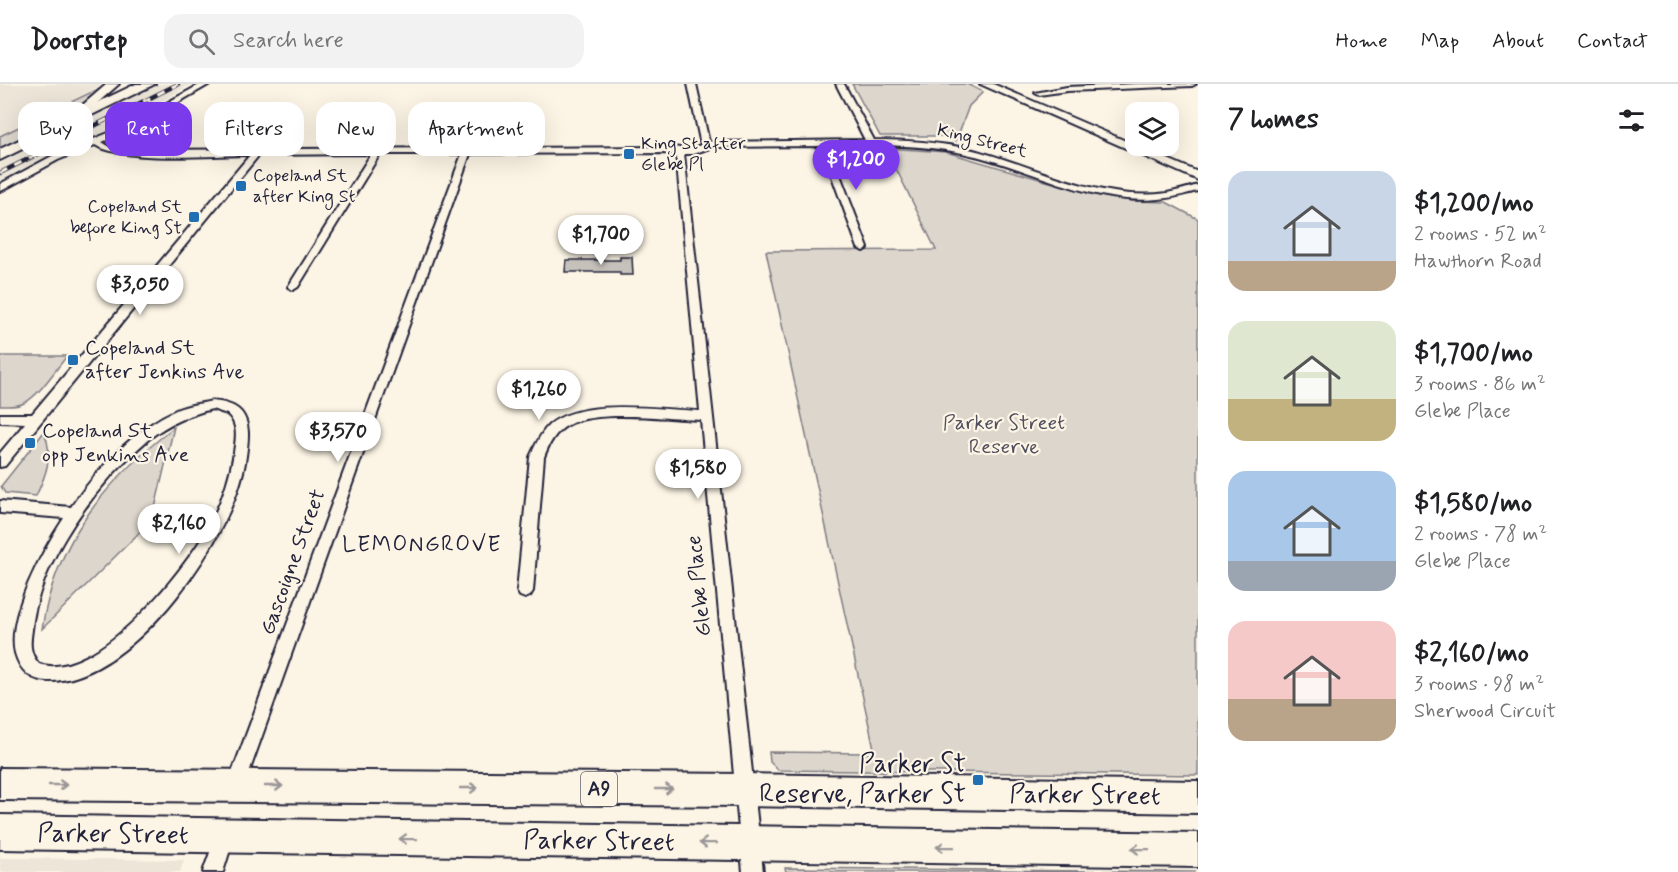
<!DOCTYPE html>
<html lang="en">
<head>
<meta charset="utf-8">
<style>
  :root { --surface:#fff; --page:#f2f2f2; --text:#202124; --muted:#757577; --line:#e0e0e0; --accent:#7c3aed }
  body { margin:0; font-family:Mynerve,sans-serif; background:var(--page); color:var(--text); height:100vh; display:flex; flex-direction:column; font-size:22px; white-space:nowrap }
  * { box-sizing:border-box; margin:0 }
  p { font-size:20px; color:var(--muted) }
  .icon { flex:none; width:33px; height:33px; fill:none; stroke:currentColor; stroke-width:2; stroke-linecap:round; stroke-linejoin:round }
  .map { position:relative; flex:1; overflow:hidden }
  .drawer { display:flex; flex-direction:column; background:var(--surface); width:480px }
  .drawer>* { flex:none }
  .top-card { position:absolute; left:18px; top:18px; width:570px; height:54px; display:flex; gap:12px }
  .buttons { position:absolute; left:1125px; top:18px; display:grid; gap:12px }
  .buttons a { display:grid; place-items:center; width:54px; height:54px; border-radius:12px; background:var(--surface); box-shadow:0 6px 24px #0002; font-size:30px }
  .price { position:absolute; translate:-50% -51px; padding:0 14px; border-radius:21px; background:#fff; color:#222; font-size:20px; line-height:39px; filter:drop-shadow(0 2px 3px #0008) }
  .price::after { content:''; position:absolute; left:50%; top:36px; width:18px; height:14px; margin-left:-9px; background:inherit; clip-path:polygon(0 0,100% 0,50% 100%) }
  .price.on { background:var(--accent); color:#fff }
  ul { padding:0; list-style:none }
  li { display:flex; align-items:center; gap:18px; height:150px; padding:0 30px }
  li span { display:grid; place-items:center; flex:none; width:168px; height:120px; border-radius:18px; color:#555 }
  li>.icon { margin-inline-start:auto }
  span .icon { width:72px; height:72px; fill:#fffc; stroke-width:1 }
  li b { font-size:26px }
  h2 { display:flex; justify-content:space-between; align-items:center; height:72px; padding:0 30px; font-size:26px }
  .tag { padding:0 21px; border-radius:18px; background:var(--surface); box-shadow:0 6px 24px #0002; font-size:21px; line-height:54px }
  .tag.on { background:var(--accent); color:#fff }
  header { display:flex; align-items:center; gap:36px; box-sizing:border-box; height:84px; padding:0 30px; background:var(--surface); border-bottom:2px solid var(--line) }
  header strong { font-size:28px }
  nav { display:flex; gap:33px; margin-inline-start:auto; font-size:21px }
  .search { width:420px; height:54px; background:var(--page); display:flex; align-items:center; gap:15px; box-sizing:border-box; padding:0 21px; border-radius:18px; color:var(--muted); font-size:22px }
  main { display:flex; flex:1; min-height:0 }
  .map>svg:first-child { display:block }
</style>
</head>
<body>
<header>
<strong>Doorstep</strong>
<div class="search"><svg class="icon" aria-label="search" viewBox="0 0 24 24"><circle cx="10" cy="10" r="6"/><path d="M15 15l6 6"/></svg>Search here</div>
<nav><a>Home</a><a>Map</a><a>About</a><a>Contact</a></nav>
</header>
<main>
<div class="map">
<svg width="1198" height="788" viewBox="0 0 1198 788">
  <rect width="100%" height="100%" fill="#fcf5e5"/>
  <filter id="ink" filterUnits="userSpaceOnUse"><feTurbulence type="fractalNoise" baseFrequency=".0167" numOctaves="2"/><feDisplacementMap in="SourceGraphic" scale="12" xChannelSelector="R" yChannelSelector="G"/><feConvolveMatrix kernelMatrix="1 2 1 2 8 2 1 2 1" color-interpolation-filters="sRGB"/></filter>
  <g filter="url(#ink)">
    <g fill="#ece5d8">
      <polygon points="0,0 104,0 0,52"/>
      <polygon points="156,0 191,0 135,33 93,53 63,63 0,97 0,79"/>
      <polygon points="0,774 184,776 180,788 0,788"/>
    </g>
    <g fill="#dcd6cc" stroke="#7f7c84" stroke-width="1.5">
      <polygon points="852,0 967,0 983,8 969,22 956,57 943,52 880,52"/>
      <polygon points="98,5 100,6 85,22 6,63 0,64 0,52"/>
      <polygon points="886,64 946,68 1094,111 1133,117 1166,118 1198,135 1198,691 778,686 770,678 769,668 875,669 766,167 936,166"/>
      <path d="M0,272H67C56,285 39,312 24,319C17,323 8,322 0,322Z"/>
      <path d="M174,343L154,428L144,444L42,545C55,457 106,397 174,343Z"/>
      <path d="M44,348C54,371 46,391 36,412L5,409L1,402Z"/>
      <polygon points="785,784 1195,788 786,788"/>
    </g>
    <polygon fill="#c6c1bb" stroke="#22223b" stroke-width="1.5" points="620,173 632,173 633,191 620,191 620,188 565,188 566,176 620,176"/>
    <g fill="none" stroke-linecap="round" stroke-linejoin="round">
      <defs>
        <g id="minor">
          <path d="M201,0H210L129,47L102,58L110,63L134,66L672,63L689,65L701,61L688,0H696L709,58L865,56L836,0H844L874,56C905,56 935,58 965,64C1031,79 1098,119 1167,109C1177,107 1188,104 1198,101V107C1188,109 1177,113 1167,114C1096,125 1029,82 962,69C918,60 874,61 829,62L868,164L863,167L858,164L821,62L712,63L693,70H684L763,788H743L701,336C668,335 596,325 568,341C555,348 549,360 544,373L533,507L530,512L525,514L520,512L517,507L530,373C535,362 540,350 549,341C582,313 659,326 700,327L676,69L470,70L242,708L236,711L230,708L227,702L462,70H380L298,203L293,206L288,203L371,70L259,71L5,382L0,383V369L25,339L0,338V330H32L250,71C211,71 126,79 95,61L58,76L3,106L0,107V100L52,72L123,43Z"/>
          <polygon points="1135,0 1196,0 1192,2 1067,7 1039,11 1035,9 1067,3"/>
          <path d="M212,317C222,318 234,320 241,328C251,340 248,357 246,372C237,448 135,597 50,597C31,597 20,587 15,569C6,532 44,464 64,434L0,429V417L71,423C97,386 134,345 176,326C187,321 200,320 212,317ZM212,325L227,330C239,340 236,355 234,368C230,394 221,419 209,442C185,486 96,599 39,580C29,569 30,559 32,546C38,476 98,398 150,354C169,339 189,331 212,325Z"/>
          <polygon points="225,744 232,746 234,753 223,788 203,788 218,746"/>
        </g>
        <polygon id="tertiary" points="980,0 993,0 1198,88 1198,96"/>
        <polygon id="secondary" points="107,0 119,0 79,35 71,35 71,31"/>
        <g id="trunk">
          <polygon points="136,0 155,0 0,76 0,65"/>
          <polygon points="0,684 744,690 1198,697 1198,729 744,722 0,716"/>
          <polygon points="0,731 1198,749 1198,783 0,765"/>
        </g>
      </defs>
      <use href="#minor" stroke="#22223b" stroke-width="4"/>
      <use href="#tertiary" stroke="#22223b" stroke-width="4"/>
      <use href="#secondary" stroke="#22223b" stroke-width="4"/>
      <use href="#trunk" stroke="#22223b" stroke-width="4"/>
      <use href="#minor" fill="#fcf5e5" fill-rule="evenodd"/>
      <use href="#tertiary" fill="#fcf5e5" fill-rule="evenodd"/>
      <use href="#secondary" fill="#fcf5e5" fill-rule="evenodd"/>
      <use href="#trunk" fill="#fcf5e5" fill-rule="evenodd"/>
      <defs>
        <polyline id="rail" points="0,89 178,0"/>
      </defs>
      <use href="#rail" stroke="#22223b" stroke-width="4.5"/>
      <use href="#rail" stroke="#fcf5e5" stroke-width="3" stroke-dasharray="8" stroke-linecap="butt"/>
    </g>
    <defs><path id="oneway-shaft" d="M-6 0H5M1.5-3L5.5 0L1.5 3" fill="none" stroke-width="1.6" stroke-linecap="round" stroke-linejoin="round" transform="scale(1.5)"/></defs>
    <g stroke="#9a9698">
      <use href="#oneway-shaft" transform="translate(58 701)"/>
      <use href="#oneway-shaft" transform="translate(274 702)"/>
      <use href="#oneway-shaft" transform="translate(469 704)"/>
      <use href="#oneway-shaft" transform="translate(664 705)"/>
      <use href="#oneway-shaft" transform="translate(408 755) rotate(-179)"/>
      <use href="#oneway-shaft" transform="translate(708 759) rotate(-179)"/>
      <use href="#oneway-shaft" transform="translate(945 763) rotate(-179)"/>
      <use href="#oneway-shaft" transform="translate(1140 765) rotate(-179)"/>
    </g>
  </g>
  <g fill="#1f6fb2" stroke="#fcf5e5" stroke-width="2">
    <rect x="623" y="64" width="12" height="12" rx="3"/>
    <rect x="235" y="96" width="12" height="12" rx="3"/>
    <rect x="188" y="127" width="12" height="12" rx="3"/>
    <rect x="67" y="270" width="12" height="12" rx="3"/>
    <rect x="24" y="353" width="12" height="12" rx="3"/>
    <rect x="972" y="690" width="12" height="12" rx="3"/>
  </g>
  <g text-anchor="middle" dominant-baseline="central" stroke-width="4.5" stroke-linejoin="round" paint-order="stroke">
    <g font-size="18" fill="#22223b" stroke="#fcf5e5">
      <text transform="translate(982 57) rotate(14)">King Street</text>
    </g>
    <g font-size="18" fill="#22223b" stroke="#fcf5e5" text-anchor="start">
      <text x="641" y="60">King St after<tspan x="641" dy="21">Glebe Pl</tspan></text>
      <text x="253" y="92">Copeland St<tspan x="253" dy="21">after King St</tspan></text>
      <text x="182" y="123" text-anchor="end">Copeland St<tspan x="182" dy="21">before King St</tspan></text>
    </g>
    <rect fill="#fcf5e5" stroke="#63616e" stroke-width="1.5" x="581" y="688" width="36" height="34" rx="4.5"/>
    <g font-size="20" font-weight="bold" fill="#22223b">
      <text x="599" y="705">A9</text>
    </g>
    <g font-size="21" fill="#22223b" stroke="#fcf5e5" text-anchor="start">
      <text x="85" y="264">Copeland St<tspan x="85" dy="24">after Jenkins Ave</tspan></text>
      <text x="42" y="347">Copeland St<tspan x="42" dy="24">opp Jenkins Ave</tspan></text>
    </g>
    <g font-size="21" fill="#504f5f" stroke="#fcf5e5">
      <text x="1004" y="339">Parker Street<tspan x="1004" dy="24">Reserve</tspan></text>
    </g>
    <g font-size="21" fill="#22223b" stroke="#fcf5e5">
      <text transform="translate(293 478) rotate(-70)">Gascoigne Street</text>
      <text transform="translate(699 502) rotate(-96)">Glebe Place</text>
    </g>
    <g font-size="22" letter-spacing="1.5" fill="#22223b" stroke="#fcf5e5">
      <text x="422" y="461">LEMONGROVE</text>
    </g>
    <g font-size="26" fill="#22223b" stroke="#fcf5e5" text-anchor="end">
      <text x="966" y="681">Parker St<tspan x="966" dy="30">Reserve, Parker St</tspan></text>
    </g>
    <g font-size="26" fill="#22223b" stroke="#fcf5e5">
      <text transform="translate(1085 712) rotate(1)">Parker Street</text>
      <text transform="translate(113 751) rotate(1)">Parker Street</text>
      <text transform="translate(599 758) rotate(1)">Parker Street</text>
    </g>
  </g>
</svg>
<div class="buttons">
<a><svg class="icon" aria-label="layers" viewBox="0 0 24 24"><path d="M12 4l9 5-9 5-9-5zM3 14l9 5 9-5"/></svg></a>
</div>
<b class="price on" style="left:856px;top:107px">$1,200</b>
<b class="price" style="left:601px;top:182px">$1,700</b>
<b class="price" style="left:140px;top:232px">$3,050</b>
<b class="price" style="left:539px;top:337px">$1,260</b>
<b class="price" style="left:338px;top:379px">$3,570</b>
<b class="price" style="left:698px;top:416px">$1,580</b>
<b class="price" style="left:179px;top:471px">$2,160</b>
<div class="top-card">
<a class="tag">Buy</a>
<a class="tag on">Rent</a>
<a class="tag">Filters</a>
<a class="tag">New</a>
<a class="tag">Apartment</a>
</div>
</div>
<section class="drawer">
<h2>7 homes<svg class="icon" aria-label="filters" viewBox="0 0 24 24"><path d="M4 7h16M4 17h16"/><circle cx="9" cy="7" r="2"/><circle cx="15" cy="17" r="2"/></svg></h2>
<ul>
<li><span style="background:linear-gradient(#c9d6e8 75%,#b9a48a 0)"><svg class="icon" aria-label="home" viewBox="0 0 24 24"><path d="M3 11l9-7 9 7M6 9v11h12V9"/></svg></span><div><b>$1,200/mo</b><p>2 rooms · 52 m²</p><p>Hawthorn Road</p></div></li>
<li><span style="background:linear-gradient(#dfe7d0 65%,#c2b280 0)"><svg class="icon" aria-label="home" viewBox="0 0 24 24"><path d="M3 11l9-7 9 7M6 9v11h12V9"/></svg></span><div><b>$1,700/mo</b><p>3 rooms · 86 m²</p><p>Glebe Place</p></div></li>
<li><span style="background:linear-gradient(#a9c7e8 75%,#9aa5b1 0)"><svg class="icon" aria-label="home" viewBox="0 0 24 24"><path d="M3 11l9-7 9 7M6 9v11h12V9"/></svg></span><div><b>$1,580/mo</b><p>2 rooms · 78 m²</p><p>Glebe Place</p></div></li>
<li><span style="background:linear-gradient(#f6c9c9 65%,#b9a48a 0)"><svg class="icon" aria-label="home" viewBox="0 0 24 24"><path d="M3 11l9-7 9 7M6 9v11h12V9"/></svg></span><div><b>$2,160/mo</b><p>3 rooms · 98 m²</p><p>Sherwood Circuit</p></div></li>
</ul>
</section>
</main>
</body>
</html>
